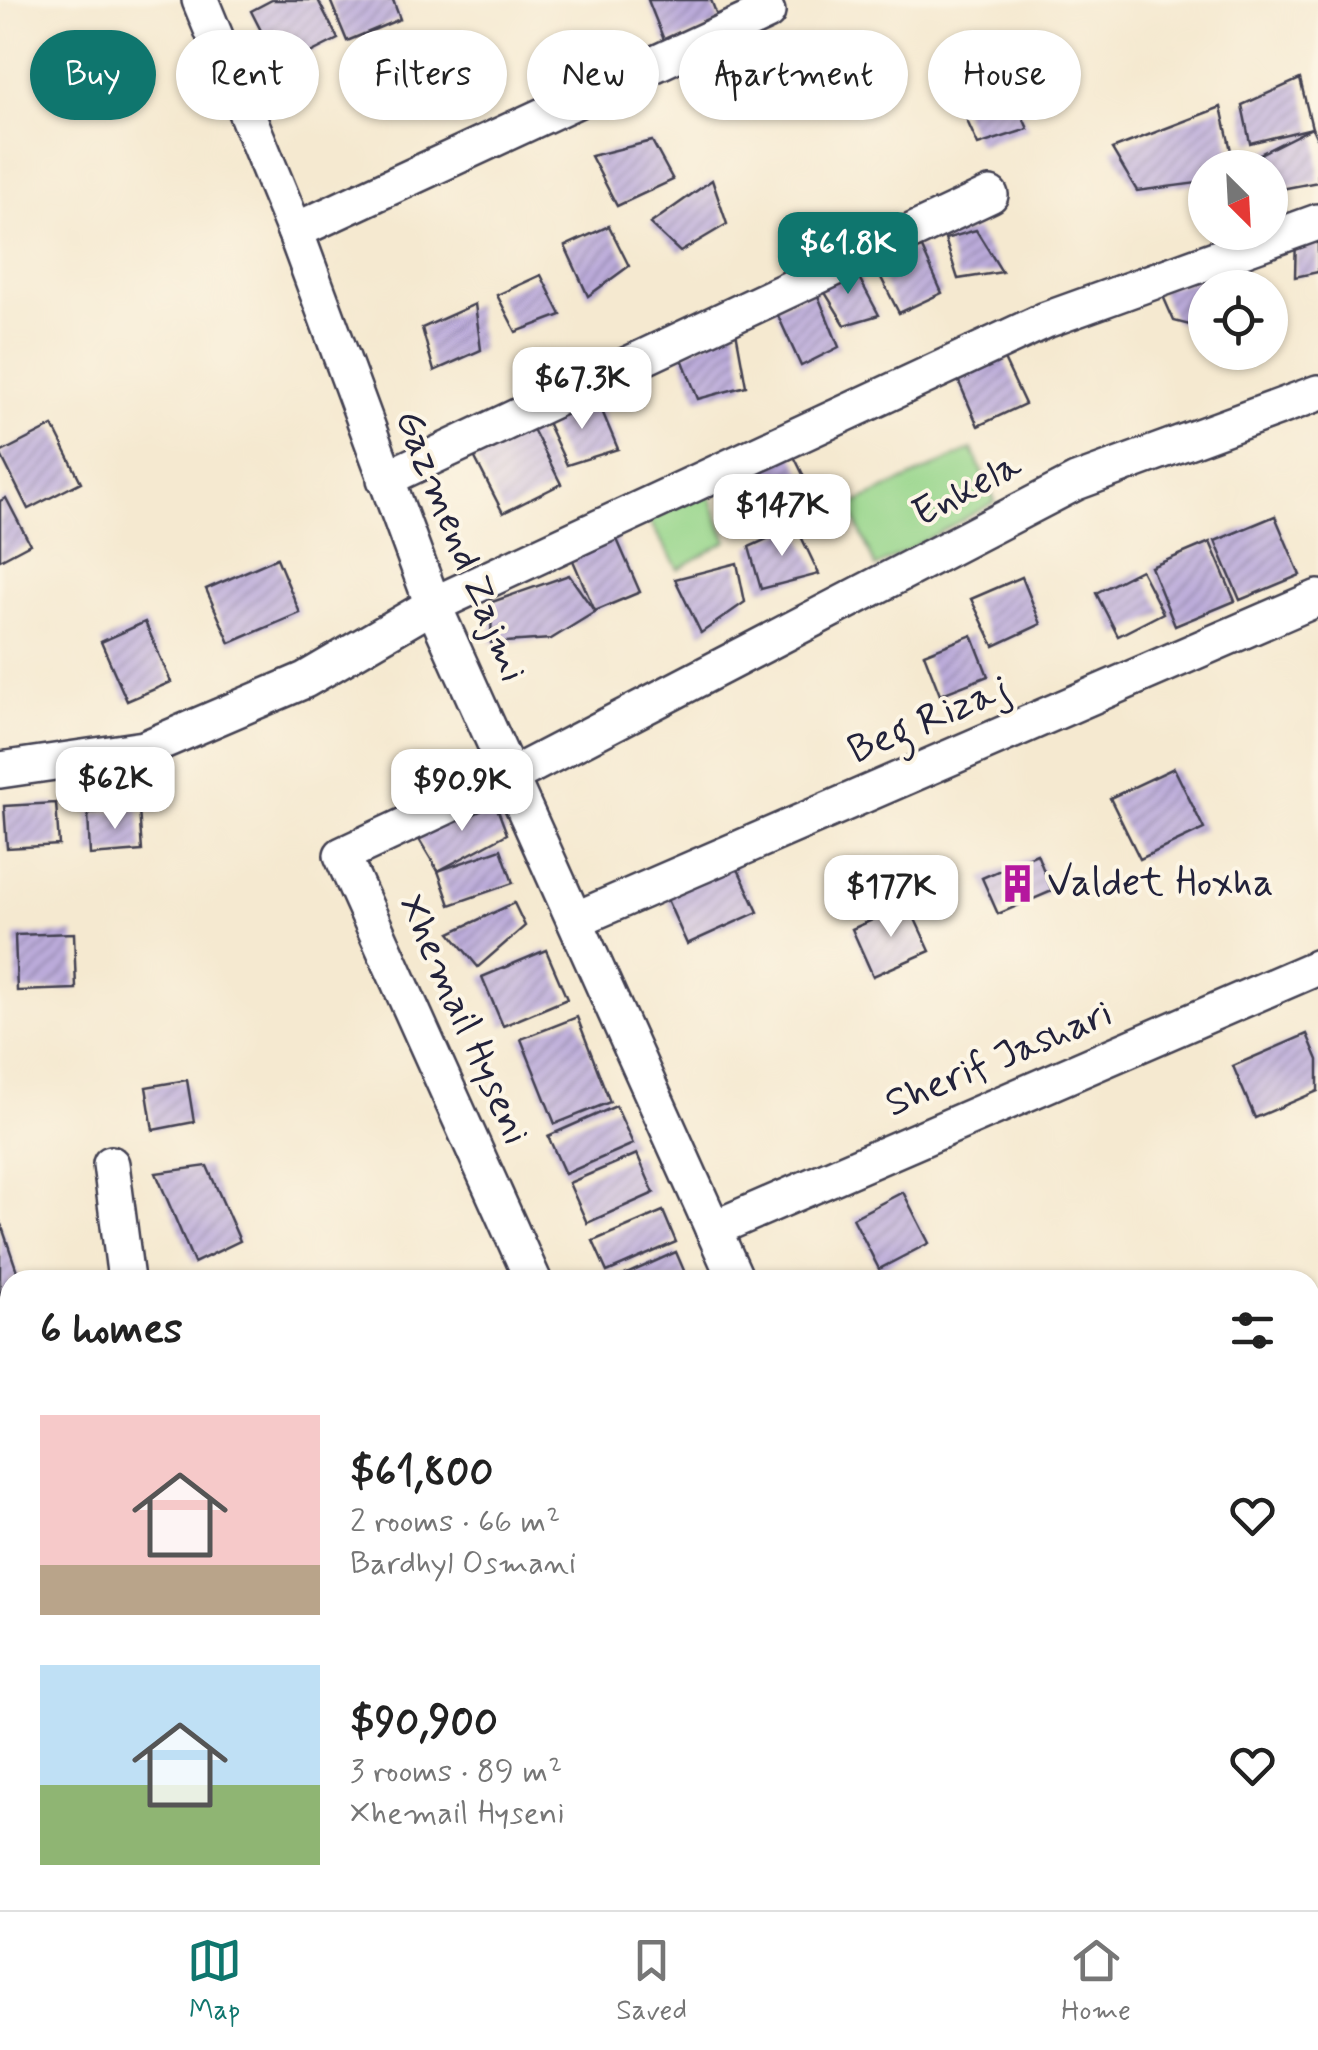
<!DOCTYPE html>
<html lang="en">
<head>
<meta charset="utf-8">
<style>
  :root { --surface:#fff; --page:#f6f6f6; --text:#222; --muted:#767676; --line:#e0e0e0; --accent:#0f766e }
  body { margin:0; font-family:Mynerve,sans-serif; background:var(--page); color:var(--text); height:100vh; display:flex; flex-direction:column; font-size:38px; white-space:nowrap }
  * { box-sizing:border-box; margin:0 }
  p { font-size:32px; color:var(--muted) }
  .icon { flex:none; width:55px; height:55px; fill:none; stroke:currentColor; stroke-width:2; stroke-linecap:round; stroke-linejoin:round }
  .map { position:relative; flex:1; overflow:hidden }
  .drawer { position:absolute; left:0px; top:1270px; width:1320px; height:640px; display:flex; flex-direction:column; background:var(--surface); border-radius:30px 30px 0 0; box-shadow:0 2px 8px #0004 }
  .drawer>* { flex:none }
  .top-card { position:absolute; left:30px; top:30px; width:1260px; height:90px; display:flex; gap:20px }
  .needle { width:65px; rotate:156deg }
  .controls { position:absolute; left:1188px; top:150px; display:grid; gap:20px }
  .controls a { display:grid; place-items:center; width:100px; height:100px; border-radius:50%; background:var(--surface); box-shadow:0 2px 8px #0004; font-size:50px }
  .price { position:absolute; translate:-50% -85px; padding:0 22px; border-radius:20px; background:#fff; color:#222; font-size:32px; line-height:65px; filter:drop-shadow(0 2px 5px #0008) }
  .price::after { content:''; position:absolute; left:50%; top:60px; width:30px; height:22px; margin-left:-15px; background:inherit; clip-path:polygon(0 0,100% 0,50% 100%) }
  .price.current { background:var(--accent); color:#fff }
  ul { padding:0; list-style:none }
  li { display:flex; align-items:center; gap:30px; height:250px; padding:0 40px }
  li span { display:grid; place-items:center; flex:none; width:280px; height:200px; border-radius:0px; color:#555 }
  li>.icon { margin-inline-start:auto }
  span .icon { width:120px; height:120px; fill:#fffc; stroke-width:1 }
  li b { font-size:42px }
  h2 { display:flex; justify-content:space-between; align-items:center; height:120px; padding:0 40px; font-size:42px }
  .chip { padding:0 35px; border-radius:45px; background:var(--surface); box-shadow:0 2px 8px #0004; font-size:35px; line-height:90px }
  .chip.current { background:var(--accent); color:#fff }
  .tabs { display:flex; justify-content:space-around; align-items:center; height:140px; border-top:2px solid var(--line); background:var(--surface); font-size:28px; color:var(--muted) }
  .tabs a { display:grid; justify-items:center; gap:5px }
  .tabs .current { color:var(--accent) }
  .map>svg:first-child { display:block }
</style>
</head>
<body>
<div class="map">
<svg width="1318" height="1910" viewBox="0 0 1318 1910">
  <defs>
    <pattern id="building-hatch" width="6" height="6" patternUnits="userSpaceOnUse" patternTransform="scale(2.5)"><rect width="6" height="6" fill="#bbabda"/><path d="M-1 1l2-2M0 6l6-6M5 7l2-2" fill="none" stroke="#988bb2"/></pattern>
  </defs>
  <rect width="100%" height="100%" fill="#fcf5e5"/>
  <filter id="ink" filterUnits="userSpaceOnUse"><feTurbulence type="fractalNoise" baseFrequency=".01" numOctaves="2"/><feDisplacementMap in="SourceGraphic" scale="20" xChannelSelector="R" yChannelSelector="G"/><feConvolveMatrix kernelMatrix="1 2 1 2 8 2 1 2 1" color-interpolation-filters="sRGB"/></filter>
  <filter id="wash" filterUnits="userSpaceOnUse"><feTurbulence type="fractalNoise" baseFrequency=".0048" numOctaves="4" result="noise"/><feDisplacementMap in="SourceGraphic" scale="40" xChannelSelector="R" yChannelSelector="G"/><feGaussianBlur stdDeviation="2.25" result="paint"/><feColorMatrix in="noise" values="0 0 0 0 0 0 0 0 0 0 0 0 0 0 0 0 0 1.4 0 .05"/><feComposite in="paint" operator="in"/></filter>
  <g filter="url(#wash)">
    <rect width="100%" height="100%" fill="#f5e9d0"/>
    <g fill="#98d68c" stroke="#5d7c64" stroke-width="2.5">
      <polygon points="972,449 995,502 876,567 849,506"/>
      <polygon points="708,491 727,541 678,569 648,519"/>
    </g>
    <g id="blocks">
      <g fill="url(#building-hatch)">
        <polygon points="272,0 318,0 338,39 280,68 251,11"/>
        <polygon points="330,0 393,0 400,19 347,41"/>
        <polygon points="648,0 711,0 720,23 666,45"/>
        <polygon points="1006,79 1028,129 978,145 955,94"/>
        <polygon points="1300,79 1312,128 1250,143 1242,105"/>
        <polygon points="1221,107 1235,168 1205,168 1205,182 1137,191 1112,149"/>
        <polygon points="1312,128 1318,141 1318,182 1276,190 1270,168 1260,154"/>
        <polygon points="652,141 673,180 617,206 591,156"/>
        <polygon points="712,180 727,224 680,252 650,224"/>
        <polygon points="609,226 629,266 588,296 565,246"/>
        <polygon points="976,230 1002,272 958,279 945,239"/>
        <polygon points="1318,230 1318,272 1295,277 1296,234"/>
        <polygon points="922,248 942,293 899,313 871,258"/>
        <polygon points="856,272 879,315 845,325 816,278"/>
        <polygon points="541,275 561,315 516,332 497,295"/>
        <polygon points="1214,276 1217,288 1205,288 1205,329 1174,321 1160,289"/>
        <polygon points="816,291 839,347 801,366 774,307"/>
        <polygon points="475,304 481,350 434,371 422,328"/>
        <polygon points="735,326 746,386 698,399 681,356"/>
        <polygon points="1002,355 1025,404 978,426 956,375"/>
        <polygon points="595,394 618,449 567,465 546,420"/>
        <polygon points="53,426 81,482 28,509 0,453"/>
        <polygon points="532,427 561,484 503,513 474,456"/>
        <polygon points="788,444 813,495 762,520 744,474"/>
        <polygon points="6,498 30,544 0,560 0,501"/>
        <polygon points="1275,516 1300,575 1240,600 1215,541"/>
        <polygon points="796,526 819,574 761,589 749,547"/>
        <polygon points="616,537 640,592 595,611 571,556"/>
        <polygon points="1210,542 1235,601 1175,626 1151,567"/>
        <polygon points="277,558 300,613 230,643 206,589"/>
        <polygon points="737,563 745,602 701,633 675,579"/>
        <polygon points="1141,570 1163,613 1118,636 1096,593"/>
        <polygon points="569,575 595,612 551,639 491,643 492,602"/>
        <polygon points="1022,577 1041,624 994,646 971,599"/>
        <polygon points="145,622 171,682 127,701 101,642"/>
        <polygon points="972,635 988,676 940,695 924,654"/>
        <polygon points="1174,768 1204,829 1140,859 1110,798"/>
        <polygon points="494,800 507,834 438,871 414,831"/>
        <polygon points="56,803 59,845 7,848 4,806"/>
        <polygon points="139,809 142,851 90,855 88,813"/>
        <polygon points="501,849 513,883 450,905 438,871"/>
        <polygon points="731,854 758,912 687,944 661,886"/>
        <polygon points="1037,854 1052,891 998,914 982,878"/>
        <polygon points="514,903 525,926 478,967 450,933"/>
        <polygon points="908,904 930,951 873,976 852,929"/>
        <polygon points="74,933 76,989 17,991 15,935"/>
        <polygon points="546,950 567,999 503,1026 482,977"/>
        <polygon points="577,1017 610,1102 555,1124 521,1039"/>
        <polygon points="1307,1034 1318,1060 1318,1091 1255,1118 1233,1066"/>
        <polygon points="187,1080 194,1122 153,1130 146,1087"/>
        <polygon points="616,1106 633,1144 565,1174 548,1136"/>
        <polygon points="637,1154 654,1193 587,1223 569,1183"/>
        <polygon points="207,1166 240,1241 194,1263 156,1173"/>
        <polygon points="903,1192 929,1243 879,1269 853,1218"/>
        <polygon points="663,1211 676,1242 607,1272 593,1241"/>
        <polygon points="0,1221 20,1280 10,1280 10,1291 0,1295"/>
        <polygon points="676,1252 688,1280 621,1280 620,1277"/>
        <polygon points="10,1313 10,1375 0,1378 0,1316"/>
        <polygon points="0,1543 10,1565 10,1627 0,1630"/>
        <polygon points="1318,1679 1318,1713 1310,1695 1310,1682"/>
        <polygon points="10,1831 10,1885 0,1888 0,1834"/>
        <polygon points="306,1900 396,1900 396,1901 369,1910 308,1910"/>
        <polygon points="438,1900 517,1900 519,1905 504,1910 442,1910"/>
        <polygon points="679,1900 760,1900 765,1910 679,1910 675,1902"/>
        <polygon points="894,1900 964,1900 940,1910 898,1910"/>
      </g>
    </g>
  </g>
  <g filter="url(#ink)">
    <use href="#blocks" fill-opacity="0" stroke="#424051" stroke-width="2.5"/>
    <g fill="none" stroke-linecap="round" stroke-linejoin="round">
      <defs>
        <g id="minor">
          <polyline points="200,0 295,231 433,605 736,1280"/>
          <polyline points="295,231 767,12"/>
          <polyline points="385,479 990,195"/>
          <polyline points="0,770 144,749 305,680 433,605 1046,320 1318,222"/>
          <polyline points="575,920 1318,598"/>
          <polyline points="111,1164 126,1280"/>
          <polyline points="713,1229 1318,967"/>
          <polyline points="533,1280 342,855 509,777 1076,482 1318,393"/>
          <polyline points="1310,1621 1318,1618"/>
          <polyline points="0,1738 10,1735"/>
          <polyline points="1310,1886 1318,1883"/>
          <polyline points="628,1900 632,1910"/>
          <polyline points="812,1900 817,1910"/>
          <polyline points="1009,1900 1013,1910"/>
          <polyline points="211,1910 215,1900"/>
          <polyline points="1256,1910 1279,1900"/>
        </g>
      </defs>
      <use href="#minor" stroke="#424051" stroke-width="40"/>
      <use href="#minor" stroke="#fff" stroke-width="35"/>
    </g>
  </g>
  <defs>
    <symbol id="building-bare" viewBox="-9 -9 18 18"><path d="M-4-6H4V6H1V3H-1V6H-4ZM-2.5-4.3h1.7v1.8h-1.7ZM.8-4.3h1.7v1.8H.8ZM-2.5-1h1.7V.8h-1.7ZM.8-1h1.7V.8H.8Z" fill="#b5179e" stroke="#fcf5e5" stroke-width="2.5" paint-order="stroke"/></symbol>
  </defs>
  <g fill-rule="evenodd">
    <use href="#building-bare" x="990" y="856" width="55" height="55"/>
  </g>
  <g text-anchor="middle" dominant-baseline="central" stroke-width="8" stroke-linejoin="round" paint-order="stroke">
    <g font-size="40" fill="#22223b" stroke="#fcf5e5">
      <text transform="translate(967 490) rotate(-28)">Enkela</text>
      <text transform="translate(460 546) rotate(68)">Gazmend Zajmi</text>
      <text transform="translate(929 720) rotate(-23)">Beg Rizaj</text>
      <text transform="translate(463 1020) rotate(66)">Xhemail Hyseni</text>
      <text transform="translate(999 1059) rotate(-23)">Sherif Jashari</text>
    </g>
    <g font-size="40" fill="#22223b" stroke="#fcf5e5" text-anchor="start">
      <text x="1047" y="884">Valdet Hoxha</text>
    </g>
  </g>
</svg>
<div class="controls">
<a><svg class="needle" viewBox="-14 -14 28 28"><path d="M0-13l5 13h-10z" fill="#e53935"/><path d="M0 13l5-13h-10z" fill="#767676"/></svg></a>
<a><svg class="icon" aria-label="locate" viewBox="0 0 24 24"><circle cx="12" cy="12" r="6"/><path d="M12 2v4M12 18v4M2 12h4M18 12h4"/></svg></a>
</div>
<b class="price current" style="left:848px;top:297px">$61.8K</b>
<b class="price" style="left:582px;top:432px">$67.3K</b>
<b class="price" style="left:782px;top:559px">$147K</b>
<b class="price" style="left:115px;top:832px">$62K</b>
<b class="price" style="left:462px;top:834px">$90.9K</b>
<b class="price" style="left:891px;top:940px">$177K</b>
<div class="top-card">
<a class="chip current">Buy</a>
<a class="chip">Rent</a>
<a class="chip">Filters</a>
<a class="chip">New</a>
<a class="chip">Apartment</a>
<a class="chip">House</a>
</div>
<section class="drawer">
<h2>6 homes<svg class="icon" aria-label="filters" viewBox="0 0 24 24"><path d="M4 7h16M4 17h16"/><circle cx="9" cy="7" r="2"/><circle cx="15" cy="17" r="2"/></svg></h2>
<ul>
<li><span style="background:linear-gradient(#f6c9c9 75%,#b9a48a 0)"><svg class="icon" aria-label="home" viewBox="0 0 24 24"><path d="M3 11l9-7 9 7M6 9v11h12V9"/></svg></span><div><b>$61,800</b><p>2 rooms · 66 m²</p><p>Bardhyl Osmani</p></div><svg class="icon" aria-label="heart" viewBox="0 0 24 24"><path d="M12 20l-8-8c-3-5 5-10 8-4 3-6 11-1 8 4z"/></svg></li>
<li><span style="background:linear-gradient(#bfe0f5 60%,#8fb573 0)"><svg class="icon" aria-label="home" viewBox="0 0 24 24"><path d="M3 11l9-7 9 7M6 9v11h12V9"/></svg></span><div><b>$90,900</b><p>3 rooms · 89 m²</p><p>Xhemail Hyseni</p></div><svg class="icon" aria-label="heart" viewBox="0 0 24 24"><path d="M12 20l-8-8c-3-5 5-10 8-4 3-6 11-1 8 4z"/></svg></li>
</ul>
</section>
</div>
<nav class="tabs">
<a class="current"><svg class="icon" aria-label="map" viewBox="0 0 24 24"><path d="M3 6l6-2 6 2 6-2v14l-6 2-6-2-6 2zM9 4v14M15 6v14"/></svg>Map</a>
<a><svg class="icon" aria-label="saved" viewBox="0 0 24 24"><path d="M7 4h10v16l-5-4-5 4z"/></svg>Saved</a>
<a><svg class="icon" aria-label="home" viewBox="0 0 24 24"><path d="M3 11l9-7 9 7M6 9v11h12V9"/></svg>Home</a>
</nav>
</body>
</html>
